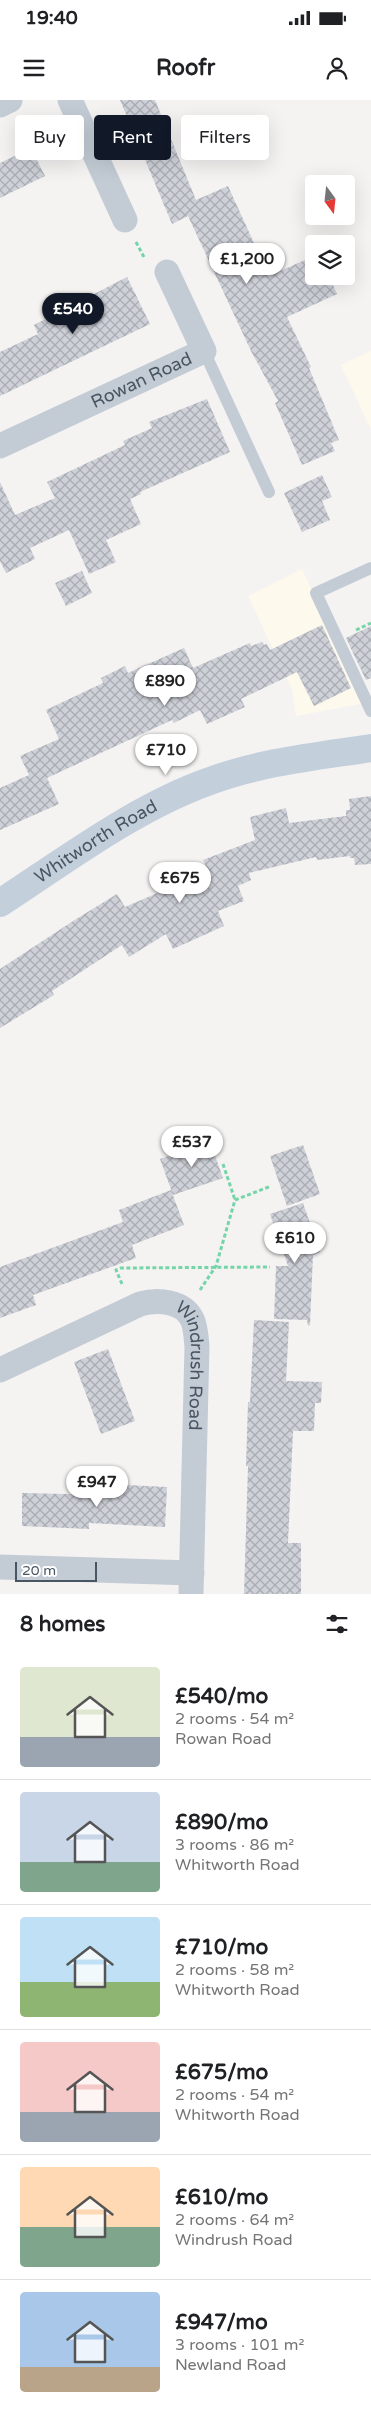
<!DOCTYPE html>
<html lang="en">
<head>
<meta charset="utf-8">
<style>
  :root { --surface:#fff; --page:#f2f2f2; --text:#202124; --muted:#757577; --line:#e0e0e0; --accent:#111827 }
  body { margin:0; font-family:"Varela Round",sans-serif; background:var(--page); color:var(--text); height:100vh; display:flex; flex-direction:column; font-size:19px; white-space:nowrap }
  * { box-sizing:border-box; margin:0 }
  p { font-size:16px; color:var(--muted) }
  .icon { flex:none; width:28px; height:28px; fill:none; stroke:currentColor; stroke-width:2; stroke-linecap:round; stroke-linejoin:round }
  .map { position:relative; height:1494px; overflow:hidden }
  .drawer { display:flex; flex-direction:column; background:var(--surface); flex:1 }
  .drawer>* { flex:none }
  .banner { position:absolute; left:15px; top:15px; width:341px; height:45px; display:flex; gap:10px }
  .needle { width:32px; rotate:165deg }
  .buttons { position:absolute; left:305px; top:75px; display:grid; gap:10px }
  .buttons a { display:grid; place-items:center; width:50px; height:50px; border-radius:5px; background:var(--surface); box-shadow:0 5px 20px #0002; font-size:25px }
  .scale { position:absolute; left:15px; bottom:12px; width:82px; box-sizing:border-box; padding-left:5px; border:2px solid #485562; border-top:0; font-size:14px; line-height:18px; white-space:nowrap; color:#485562; -webkit-text-stroke:4px #fff; paint-order:stroke }
  .price { position:absolute; translate:-50% -42px; padding:0 11px; border-radius:18px; background:#fff; color:#222; font-size:16px; line-height:32px; filter:drop-shadow(0 1px 2px #0008) }
  .price::after { content:''; position:absolute; left:50%; top:30px; width:15px; height:11px; margin-left:-8px; background:inherit; clip-path:polygon(0 0,100% 0,50% 100%) }
  .price.active { background:var(--accent); color:#fff }
  ul { padding:0; list-style:none }
  li { display:flex; align-items:center; gap:15px; height:125px; padding:0 20px }
  li+li { border-top:1px solid var(--line) }
  li span { display:grid; place-items:center; flex:none; width:140px; height:100px; border-radius:5px; color:#555 }
  li>.icon { margin-inline-start:auto }
  span .icon { width:60px; height:60px; fill:#fffc; stroke-width:1 }
  li b { font-size:21px }
  h2 { display:flex; justify-content:space-between; align-items:center; height:60px; padding:0 20px; font-size:21px }
  .chip { padding:0 18px; border-radius:5px; background:var(--surface); box-shadow:0 5px 20px #0002; font-size:18px; line-height:45px }
  .chip.active { background:var(--accent); color:#fff }
  .status { display:flex; justify-content:space-between; align-items:center; height:35px; padding:0 25px; background:var(--surface); direction:ltr }
  .status svg { height:14px; fill:currentColor }
  header { display:flex; justify-content:space-between; align-items:center; height:65px; padding:0 20px; background:var(--surface); font-size:22px; font-weight:700 }
  .map>svg:first-child { display:block }
</style>
</head>
<body>
<div class="status"><b>19:40</b><svg viewBox="0 0 49 12"><path d="M0 12V9h3v3zM5 12V6h3v6zM10 12V3h3v9zM15 12V0h3v12zM26 1h20v11H26zM47 4h2v5h-2z"/></svg></div>
<header><svg class="icon" aria-label="menu" viewBox="0 0 24 24"><path d="M4 6h16M4 12h16M4 18h16"/></svg>Roofr<svg class="icon" aria-label="person" viewBox="0 0 24 24"><circle cx="12" cy="8" r="4"/><path d="M4 21q1-7 8-7t8 7"/></svg></header>
<div class="map">
<svg width="371" height="1494" viewBox="0 0 371 1494">
  <defs>
    <pattern id="building-cross-hatch" width="8" height="8" patternUnits="userSpaceOnUse" patternTransform="scale(1.25)"><rect width="8" height="8" fill="#ced1d8"/><path d="M0 0l8 8M0 8l8-8" fill="none" stroke="#a9acb3"/></pattern>
  </defs>
  <rect width="100%" height="100%" fill="#f5f2f2"/>
  <g fill="#fef9ed">
    <polygon points="371,251 371,330 341,265"/>
    <polygon points="302,469 365,603 296,616 292,589 248,496"/>
  </g>
  <g fill="url(#building-cross-hatch)">
    <polygon points="120,0 155,0 196,100 228,86 269,176 314,156 314,176 329,176 337,194 287,217 311,267 309,268 339,340 331,343 335,351 302,365 275,303 278,301 251,251 188,116 172,124"/>
    <polygon points="31,48 45,76 0,98 0,63"/>
    <polygon points="127,177 150,224 0,296 0,252 38,234 34,225"/>
    <polygon points="207,299 230,352 140,392 141,394 130,399 141,424 106,440 116,462 89,474 69,430 30,448 35,459 6,473 0,461 0,382 15,415 55,398 47,382 125,345 123,341 152,328 149,322"/>
    <polygon points="322,375 332,397 322,401 330,420 302,432 284,393"/>
    <polygon points="82,471 92,493 66,506 55,483"/>
    <polygon points="322,525 351,588 314,606 297,572 241,599 245,607 207,624 200,610 174,623 172,620 47,678 59,704 0,730 0,688 29,675 20,656 59,639 46,610 103,583 101,578 125,566 128,573 184,548 193,568 250,543 251,546 262,542 264,545 267,544 270,550"/>
    <polygon points="371,526 371,578 366,580 346,538"/>
    <polygon points="371,696 371,764 355,765 354,758 350,758 350,756 317,760 316,757 249,773 251,780 238,786 244,801 218,811 224,826 173,849 166,834 129,857 122,845 52,891 54,895 0,928 0,869 73,821 117,794 125,807 208,771 203,760 255,740 250,717 286,708 289,723 346,716 346,710 350,710 349,699"/>
    <polygon points="210,1042 223,1078 173,1095 160,1059"/>
    <polygon points="303,1045 320,1094 287,1106 270,1056"/>
    <polygon points="171,1090 184,1125 132,1145 136,1158 33,1195 36,1205 0,1218 0,1167 123,1122 119,1110"/>
    <polygon points="303,1103 320,1152 313,1155 310,1225 308,1226 307,1220 274,1219 276,1166 288,1166 270,1114"/>
    <polygon points="254,1220 289,1222 286,1281 322,1282 321,1303 315,1303 314,1331 293,1331 288,1443 301,1443 301,1494 244,1494 248,1366 246,1366 248,1302 250,1302"/>
    <polygon points="108,1249 135,1321 101,1334 74,1262"/>
    <polygon points="106,1384 167,1387 165,1427 89,1423 89,1429 22,1426 22,1393 105,1395"/>
  </g>
  <g fill="none" stroke-linecap="round" stroke-linejoin="round">
    <g stroke="#74d5a8" stroke-width="3" stroke-dasharray="4 2.5" stroke-linecap="butt">
      <polyline points="136,142 145,159"/>
      <polyline points="356,530 371,523"/>
      <polyline points="223,1064 235,1100"/>
      <polyline points="122,1184 116,1170 121,1168 270,1167"/>
      <polyline points="200,1190 216,1166 235,1100 271,1086"/>
    </g>
    <g stroke="#c3ccd5" stroke-width="12">
      <polyline points="204,251 269,392"/>
      <polyline points="371,468 316,493 371,611"/>
    </g>
    <g stroke="#c3ccd5" stroke-width="25">
      <polyline points="70,0 125,120"/>
      <polyline points="0,5 10,0"/>
      <path id="s1" d="M0,346L204,251L167,172"/>
      <path id="s2" d="M0,1270L140,1204C158,1199 183,1201 192,1219C196,1227 196,1238 197,1246L191,1494"/>
      <polyline points="0,1467 192,1473"/>
    </g>
    <path stroke="#c4cfdc" stroke-width="28" id="s3" d="M0,803C66,760 136,707 210,681C260,662 319,656 371,648"/>
  </g>
  <g text-anchor="middle" dominant-baseline="central" stroke-width="4" stroke-linejoin="round" paint-order="stroke">
    <g font-size="18" fill="#485562" stroke="#fff">
      <text stroke="none"><textPath href="#s1" startOffset="156">Rowan Road</textPath></text>
      <text stroke="none"><textPath href="#s3" startOffset="114">Whitworth Road</textPath></text>
      <text stroke="none"><textPath href="#s2" startOffset="259">Windrush Road</textPath></text>
    </g>
  </g>
</svg>
<div class="buttons">
<a><svg class="needle" viewBox="-14 -14 28 28"><path d="M0-13l5 13h-10z" fill="#e53935"/><path d="M0 13l5-13h-10z" fill="#757577"/></svg></a>
<a><svg class="icon" aria-label="layers" viewBox="0 0 24 24"><path d="M12 4l9 5-9 5-9-5zM3 14l9 5 9-5"/></svg></a>
</div>
<div class="scale">20 m</div>
<b class="price" style="left:247px;top:185px">£1,200</b>
<b class="price active" style="left:73px;top:235px">£540</b>
<b class="price" style="left:165px;top:607px">£890</b>
<b class="price" style="left:166px;top:676px">£710</b>
<b class="price" style="left:180px;top:804px">£675</b>
<b class="price" style="left:192px;top:1068px">£537</b>
<b class="price" style="left:295px;top:1164px">£610</b>
<b class="price" style="left:97px;top:1408px">£947</b>
<div class="banner">
<a class="chip">Buy</a>
<a class="chip active">Rent</a>
<a class="chip">Filters</a>
</div>
</div>
<section class="drawer">
<h2>8 homes<svg class="icon" aria-label="filters" viewBox="0 0 24 24"><path d="M4 7h16M4 17h16"/><circle cx="9" cy="7" r="2"/><circle cx="15" cy="17" r="2"/></svg></h2>
<ul>
<li><span style="background:linear-gradient(#dfe7d0 70%,#9aa5b1 0)"><svg class="icon" aria-label="home" viewBox="0 0 24 24"><path d="M3 11l9-7 9 7M6 9v11h12V9"/></svg></span><div><b>£540/mo</b><p>2 rooms · 54 m²</p><p>Rowan Road</p></div></li>
<li><span style="background:linear-gradient(#c9d6e8 70%,#7fa58c 0)"><svg class="icon" aria-label="home" viewBox="0 0 24 24"><path d="M3 11l9-7 9 7M6 9v11h12V9"/></svg></span><div><b>£890/mo</b><p>3 rooms · 86 m²</p><p>Whitworth Road</p></div></li>
<li><span style="background:linear-gradient(#bfe0f5 65%,#8fb573 0)"><svg class="icon" aria-label="home" viewBox="0 0 24 24"><path d="M3 11l9-7 9 7M6 9v11h12V9"/></svg></span><div><b>£710/mo</b><p>2 rooms · 58 m²</p><p>Whitworth Road</p></div></li>
<li><span style="background:linear-gradient(#f6c9c9 70%,#9aa5b1 0)"><svg class="icon" aria-label="home" viewBox="0 0 24 24"><path d="M3 11l9-7 9 7M6 9v11h12V9"/></svg></span><div><b>£675/mo</b><p>2 rooms · 54 m²</p><p>Whitworth Road</p></div></li>
<li><span style="background:linear-gradient(#ffd9b3 60%,#7fa58c 0)"><svg class="icon" aria-label="home" viewBox="0 0 24 24"><path d="M3 11l9-7 9 7M6 9v11h12V9"/></svg></span><div><b>£610/mo</b><p>2 rooms · 64 m²</p><p>Windrush Road</p></div></li>
<li><span style="background:linear-gradient(#a9c7e8 75%,#b9a48a 0)"><svg class="icon" aria-label="home" viewBox="0 0 24 24"><path d="M3 11l9-7 9 7M6 9v11h12V9"/></svg></span><div><b>£947/mo</b><p>3 rooms · 101 m²</p><p>Newland Road</p></div></li>
</ul>
</section>
</body>
</html>
